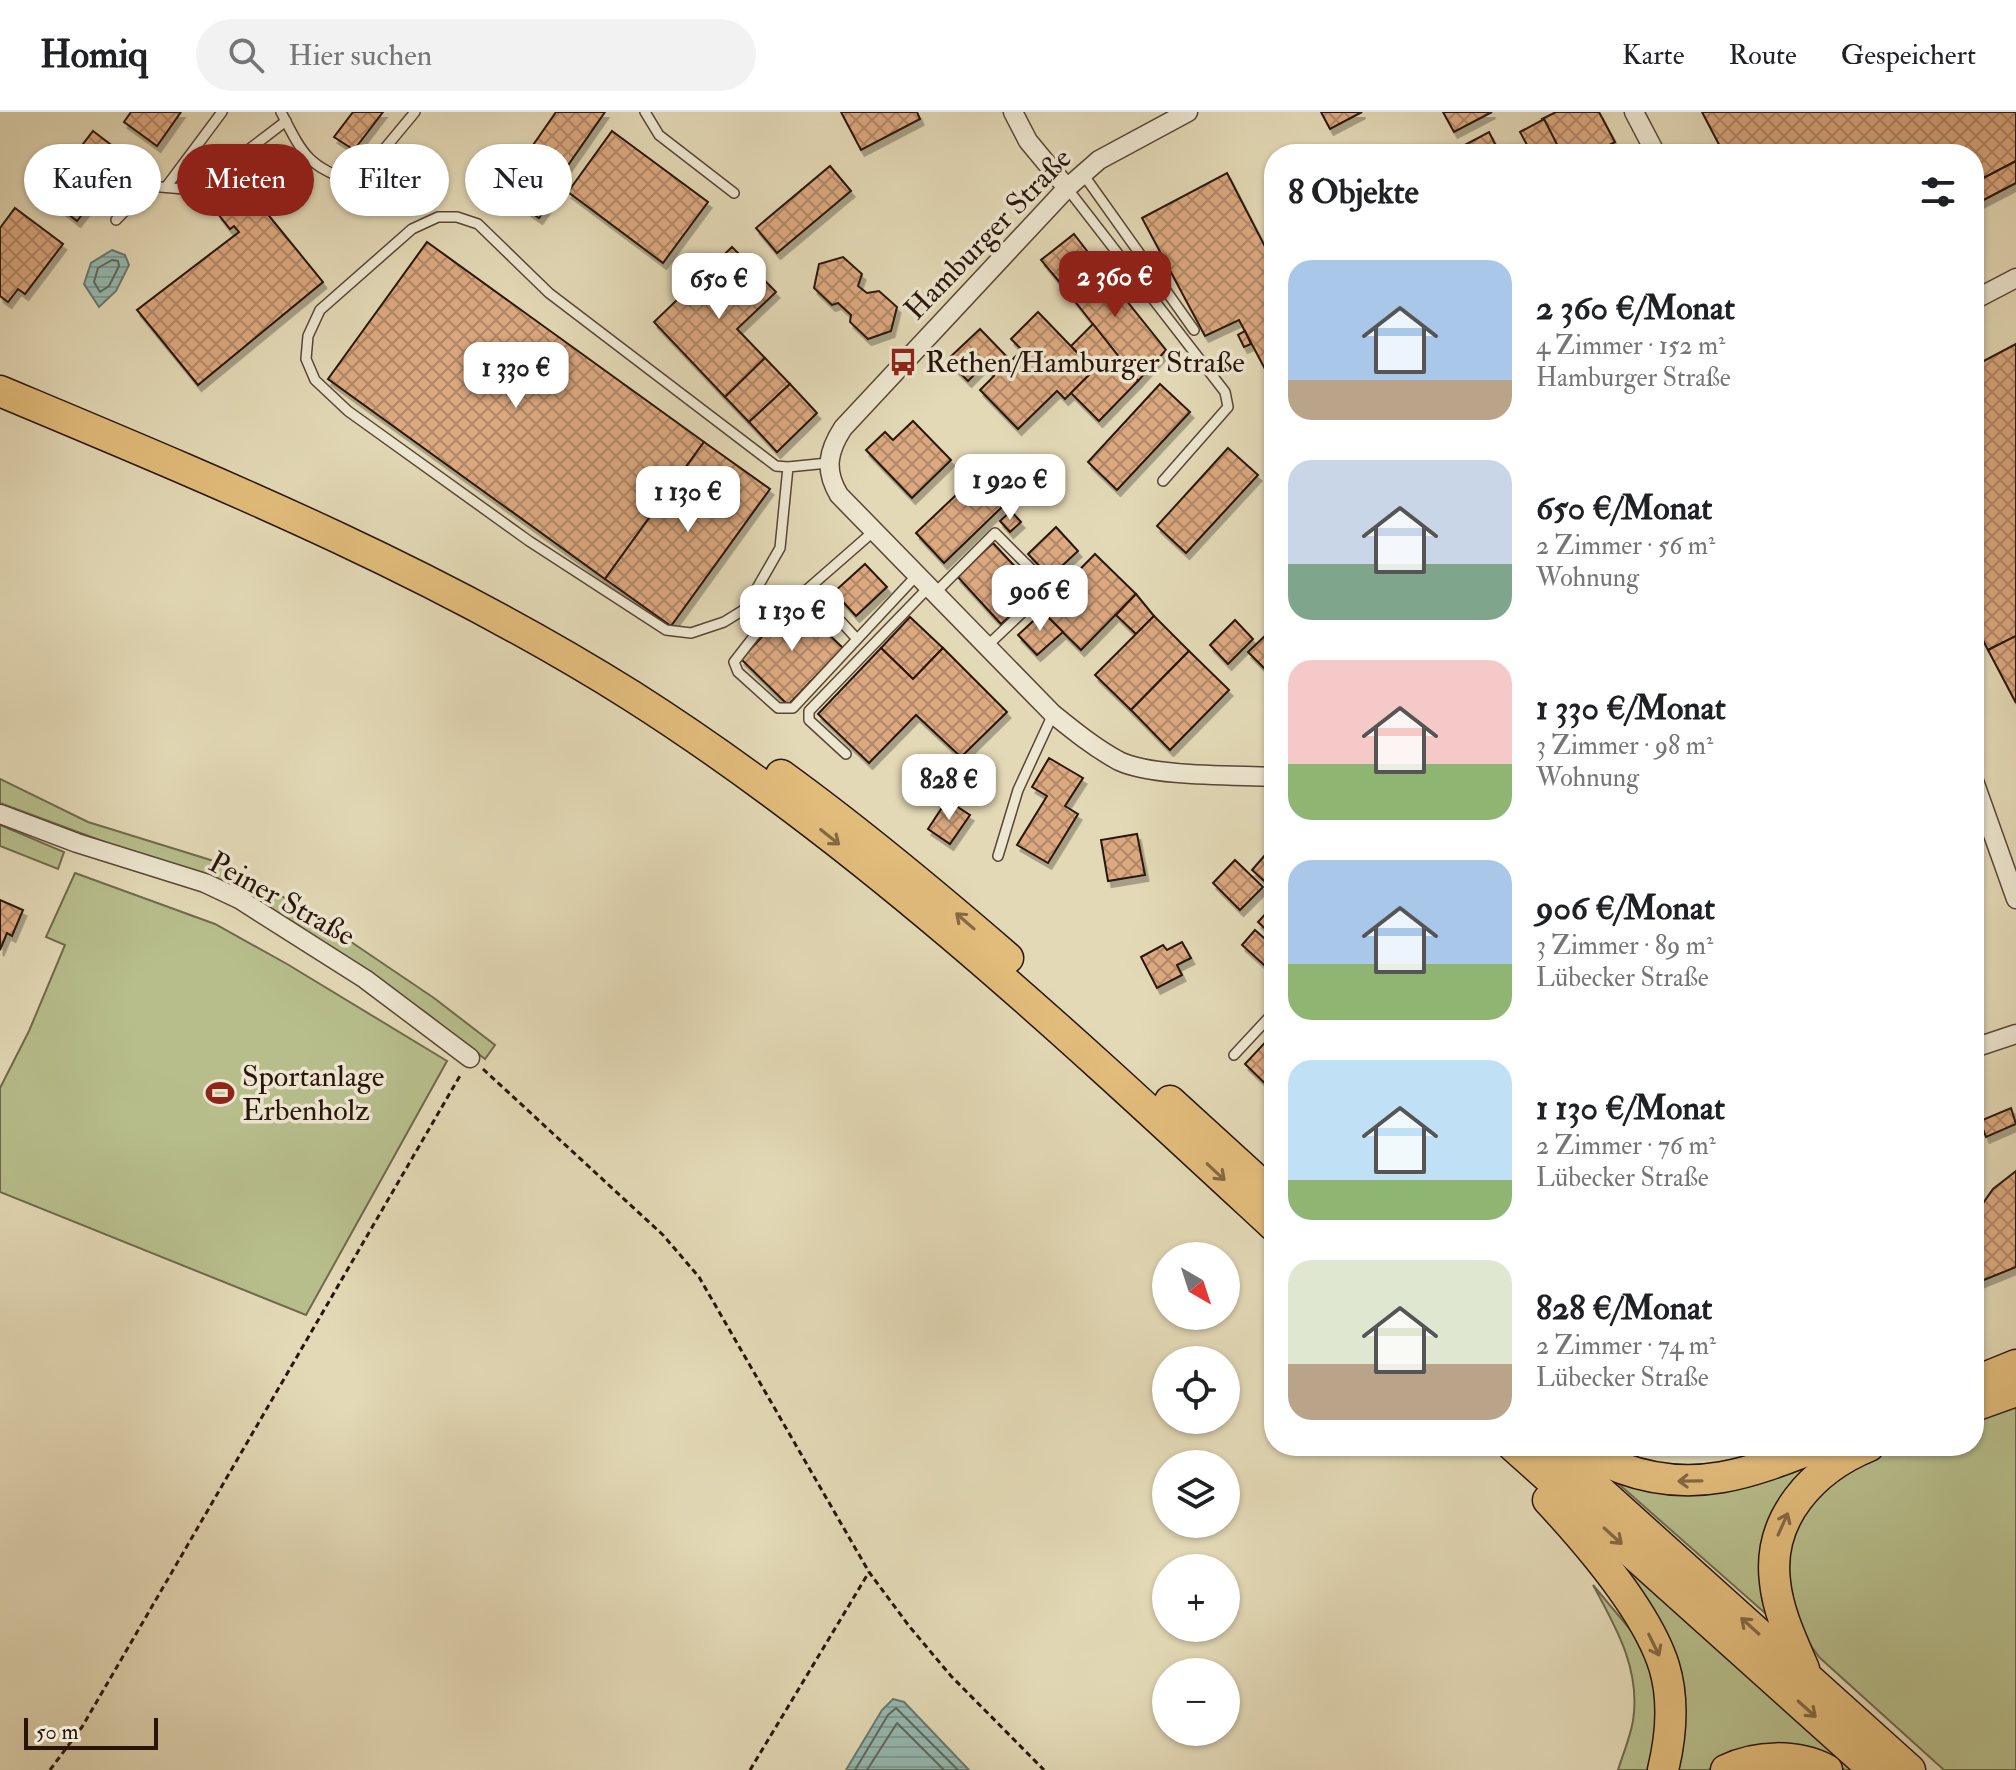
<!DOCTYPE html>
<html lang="de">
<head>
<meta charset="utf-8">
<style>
  :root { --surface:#fff; --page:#f2f2f2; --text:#202124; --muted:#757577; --line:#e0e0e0; --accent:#8f2418 }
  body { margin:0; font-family:"IM FELL Double Pica",serif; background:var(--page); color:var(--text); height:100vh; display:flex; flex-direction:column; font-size:30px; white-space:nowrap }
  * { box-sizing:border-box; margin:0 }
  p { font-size:26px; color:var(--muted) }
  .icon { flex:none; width:44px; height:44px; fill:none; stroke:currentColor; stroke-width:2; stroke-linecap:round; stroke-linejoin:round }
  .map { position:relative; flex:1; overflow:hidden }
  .details { position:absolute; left:1264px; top:32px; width:720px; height:1312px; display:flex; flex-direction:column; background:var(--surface); border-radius:32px; box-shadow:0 2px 6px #0004 }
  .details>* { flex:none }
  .guide { position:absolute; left:24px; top:32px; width:760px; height:72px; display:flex; gap:16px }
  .needle { width:52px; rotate:141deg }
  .controls { position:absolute; left:1152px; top:1130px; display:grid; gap:16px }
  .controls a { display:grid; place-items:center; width:88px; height:88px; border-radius:50%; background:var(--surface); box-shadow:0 2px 6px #0004; font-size:40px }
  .scale { position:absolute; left:24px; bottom:20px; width:134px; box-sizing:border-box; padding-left:8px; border:4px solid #29150b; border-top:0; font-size:22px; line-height:28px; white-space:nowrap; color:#29150b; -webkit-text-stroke:6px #ede6d0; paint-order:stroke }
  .price { position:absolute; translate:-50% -68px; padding:0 18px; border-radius:16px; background:#fff; color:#222; font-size:26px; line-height:52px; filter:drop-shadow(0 2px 4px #0008) }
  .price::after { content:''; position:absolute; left:50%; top:48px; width:24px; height:18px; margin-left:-12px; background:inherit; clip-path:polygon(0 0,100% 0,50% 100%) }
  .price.on { background:var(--accent); color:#fff }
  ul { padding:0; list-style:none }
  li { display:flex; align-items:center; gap:24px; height:200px; padding:0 24px }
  li span { display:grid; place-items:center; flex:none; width:224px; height:160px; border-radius:24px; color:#555 }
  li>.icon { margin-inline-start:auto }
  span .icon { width:96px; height:96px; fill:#fffc; stroke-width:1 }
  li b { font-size:34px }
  h2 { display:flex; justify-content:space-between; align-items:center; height:96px; padding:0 24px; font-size:34px }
  .chip { padding:0 28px; border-radius:36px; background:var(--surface); box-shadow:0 2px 6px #0004; font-size:28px; line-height:72px }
  .chip.on { background:var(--accent); color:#fff }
  header { display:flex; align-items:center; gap:48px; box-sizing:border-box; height:112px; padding:0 40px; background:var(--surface); border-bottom:2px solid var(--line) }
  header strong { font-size:38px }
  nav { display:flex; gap:44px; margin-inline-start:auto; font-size:28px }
  .search { width:560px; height:72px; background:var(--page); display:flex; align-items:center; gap:20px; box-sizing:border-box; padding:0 28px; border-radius:44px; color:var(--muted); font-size:30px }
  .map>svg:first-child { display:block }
</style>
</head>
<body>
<header>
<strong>Homiq</strong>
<div class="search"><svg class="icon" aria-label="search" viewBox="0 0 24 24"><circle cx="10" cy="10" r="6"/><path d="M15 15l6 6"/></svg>Hier suchen</div>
<nav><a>Karte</a><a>Route</a><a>Gespeichert</a></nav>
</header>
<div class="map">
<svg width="2016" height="1658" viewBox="0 0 2016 1658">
  <defs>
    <pattern id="water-rules" width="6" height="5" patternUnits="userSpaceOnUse" patternTransform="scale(2)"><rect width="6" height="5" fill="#95bab2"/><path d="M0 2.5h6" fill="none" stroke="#809f98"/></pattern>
    <pattern id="building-cross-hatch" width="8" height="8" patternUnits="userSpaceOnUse" patternTransform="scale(2)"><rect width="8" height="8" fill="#dca980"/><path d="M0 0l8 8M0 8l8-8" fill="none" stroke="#b28867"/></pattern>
    <filter id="shadow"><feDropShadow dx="3.5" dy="6" stdDeviation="0" flood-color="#0004"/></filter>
  </defs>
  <rect width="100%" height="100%" fill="#e3d9b6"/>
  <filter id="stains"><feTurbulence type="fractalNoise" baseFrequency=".0025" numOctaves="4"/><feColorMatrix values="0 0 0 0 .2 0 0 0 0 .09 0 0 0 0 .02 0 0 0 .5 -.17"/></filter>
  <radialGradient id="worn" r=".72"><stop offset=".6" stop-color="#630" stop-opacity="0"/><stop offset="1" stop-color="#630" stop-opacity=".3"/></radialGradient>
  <g fill="#b7be8c" stroke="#706a4c" stroke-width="2">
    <polygon points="0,667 88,710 217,750 289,788 434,886 495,933 485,947 425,900 293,810 244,782 0,691"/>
    <polygon points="0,713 64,740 58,757 0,734"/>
    <polygon points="75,761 215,812 287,852 447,949 306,1203 0,1080 0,976 29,919 65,833 46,825"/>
    <polygon points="2016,1293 2016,1658 1944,1658 1819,1545 1793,1508 1786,1422 1842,1356 1903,1334 1974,1334 1974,1308"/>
    <polygon points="1839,1334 1806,1363 1774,1509 1604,1359 1716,1375"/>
    <polygon points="1609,1438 1857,1658 1845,1658 1825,1648 1727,1647 1708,1658 1672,1658 1679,1615"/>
    <path d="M1593,1473L1639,1528L1656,1558V1658H1618C1623,1642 1630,1626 1633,1609C1641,1558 1616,1515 1593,1473Z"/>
  </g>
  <g fill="url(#water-rules)" stroke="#6a786f" stroke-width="2">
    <polygon points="112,138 125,143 129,153 116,179 99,195 84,172 91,151"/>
    <polygon points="893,1587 904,1590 969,1658 846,1658 882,1598"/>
  </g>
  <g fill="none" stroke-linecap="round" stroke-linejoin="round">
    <g stroke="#5f685e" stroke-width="2">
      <polygon points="112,148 118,149 119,154 109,174 100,180 94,170 98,156"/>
      <polyline points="855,1658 888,1603 896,1596 958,1658"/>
      <polyline points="867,1658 897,1611 944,1658"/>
    </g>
  </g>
  <g fill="url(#building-cross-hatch)" stroke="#29150b" stroke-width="2" filter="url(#shadow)">
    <polygon points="131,0 181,0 157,34 124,10"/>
    <polygon points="353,0 383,0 354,38 334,25"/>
    <polygon points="556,0 605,0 564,59 531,36"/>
    <polygon points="841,0 917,0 920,7 861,38"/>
    <polygon points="1321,0 1362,0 1330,17"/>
    <polygon points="1443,0 1492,0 1454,20"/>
    <polygon points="1556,0 1599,0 1615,30 1593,42 1560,42 1542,7"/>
    <polygon points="1702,0 2016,0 2016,49 1974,71 1974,42 1724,42"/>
    <polygon points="1544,7 1562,42 1532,42 1520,20"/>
    <polygon points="93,19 127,45 77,109 44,83"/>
    <polygon points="612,19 708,90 663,151 568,80"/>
    <polygon points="1489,20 1500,42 1464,42 1461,35"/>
    <polygon points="2016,49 2016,71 1974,93 1974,71"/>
    <polygon points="539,50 565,69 539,106 513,88"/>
    <polygon points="830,54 851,79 777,141 756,116"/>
    <polygon points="1227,61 1274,152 1274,274 1239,208 1205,224 1142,106"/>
    <polygon points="252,72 265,76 272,84 261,94 323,170 198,273 137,198 239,120 234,114 230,117 218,102 230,92 228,89"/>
    <polygon points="15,96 63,132 25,182 18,177 8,190 0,184 0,116"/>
    <polygon points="1074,122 1094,148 1062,173 1041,148"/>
    <polygon points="427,130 704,330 605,467 328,267"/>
    <polygon points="732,135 776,180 737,217 765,246 725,285 654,210"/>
    <polygon points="843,145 862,162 858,174 867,181 879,179 897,195 891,219 868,227 850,210 851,203 838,191 832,193 814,176 819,152"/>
    <polygon points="1094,148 1166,238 1138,269 1062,173"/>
    <polygon points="1038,200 1094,258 1065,287 1057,279 1018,317 980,278 994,264 984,253 968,269 947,248 980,217 1011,249 1022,238 1011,227"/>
    <polygon points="1093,212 1138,269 1099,309 1071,281 1094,258 1071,234"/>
    <polygon points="1245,219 1251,232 1244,235 1238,223"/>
    <polygon points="2016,232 2016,524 1988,538 1974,511 1974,254"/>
    <polygon points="765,246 790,272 749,310 725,285"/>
    <polygon points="790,272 817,301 777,340 749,310"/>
    <polygon points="1160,272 1190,300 1117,378 1088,350"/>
    <polygon points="913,309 951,348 912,386 866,338 885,320 893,328"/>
    <polygon points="704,330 770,377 671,514 605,467"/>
    <polygon points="1228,336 1258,363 1186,441 1157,414"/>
    <polygon points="975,365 1003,394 944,451 916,421"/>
    <polygon points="1011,399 1021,410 1010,420 1000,409"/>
    <polygon points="1056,415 1078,439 1050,465 1028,442"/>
    <polygon points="993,431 1038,479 1001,512 957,464"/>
    <polygon points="1095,442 1136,482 1081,538 1040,498"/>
    <polygon points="865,452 887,475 856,504 834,480"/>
    <polygon points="1136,482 1154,504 1136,522 1116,503"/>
    <polygon points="795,490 843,536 788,593 741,547"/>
    <polygon points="1043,500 1063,520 1037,543 1018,523"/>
    <polygon points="1154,504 1189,539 1131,598 1095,563"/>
    <polygon points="910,505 943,536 913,567 881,536"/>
    <polygon points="1235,508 1253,527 1228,552 1210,533"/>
    <polygon points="1267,522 1274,529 1274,566 1248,540"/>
    <polygon points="2016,524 2016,591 1988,538"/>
    <polygon points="881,536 913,567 943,536 1007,600 961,645 916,603 869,651 818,602"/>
    <polygon points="1189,539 1229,578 1170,638 1131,598"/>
    <polygon points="1049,646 1083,666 1065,694 1078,702 1048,751 1017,733 1047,684 1032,675"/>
    <polygon points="947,688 970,703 950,732 928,717"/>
    <polygon points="1137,722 1145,763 1108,769 1101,728"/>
    <polygon points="1273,734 1274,771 1271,775 1252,758"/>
    <polygon points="1235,748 1263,775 1240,798 1213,771"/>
    <polygon points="0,788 23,798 12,824 7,821 0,838"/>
    <polygon points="1272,795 1274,797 1273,824 1258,810"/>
    <polygon points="1255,818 1274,835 1274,862 1242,833"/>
    <polygon points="1182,830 1191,846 1177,853 1182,863 1157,876 1141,845 1163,833 1167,838"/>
    <polygon points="1274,921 1274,980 1245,952"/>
    <polygon points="2011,996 2016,1012 1986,1025 1980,1009"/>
    <polygon points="2016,1059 2016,1155 1974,1172 1974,1104 1993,1077"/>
  </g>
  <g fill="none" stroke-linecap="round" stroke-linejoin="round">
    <defs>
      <g id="service">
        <path d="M281,0C304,45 308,54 356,71L415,0"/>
        <polyline points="645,0 659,23 734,81"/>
        <polyline points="1083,62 1194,218"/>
        <polyline points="166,75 222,0"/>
        <polyline points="1067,76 1225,280 1228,295 1163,369"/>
        <polyline points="116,108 149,74 196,78 286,9"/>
        <polyline points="788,355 780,436 745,497 724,510 691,521 666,518 529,429 348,299 315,268 306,247 308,224 320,198 412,117 438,105 457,105 478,112 549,181 776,354 788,355 828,351"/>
        <polyline points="874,419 755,523 734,550 738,560 778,596 793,596 917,463"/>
        <polyline points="810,476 857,527"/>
        <polyline points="935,481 995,421 1049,475 987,534"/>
        <polyline points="846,642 809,608 809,599 929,475"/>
        <polyline points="998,744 1018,678 1053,602"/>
        <polyline points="1234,943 1274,900"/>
      </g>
      <g id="minor">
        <polyline points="1013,0 1028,29 1067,76"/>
        <path d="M1188,0L1099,48L1067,76L843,316C828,339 824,358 839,383L1053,602C1074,619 1095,636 1119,649C1152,665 1235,663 1274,665"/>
        <polyline points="1634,0 1656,42"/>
        <polyline points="1974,188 2016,166"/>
        <polyline points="1974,669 2016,787"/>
        <polyline points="0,702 77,731 205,771 239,787 365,867 470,946"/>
        <polyline points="1974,936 2016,922"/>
      </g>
      <g id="trunk">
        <path d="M0,279C217,370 432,458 632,584C866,733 1071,926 1274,1114"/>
        <path d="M781,663C860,720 934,782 1008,846"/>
        <polyline points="1170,989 1274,1084"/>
        <polyline points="1974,1270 2016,1253"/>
        <polyline points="1974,1294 2016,1279"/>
        <polyline points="1513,1334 1874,1658"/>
        <polyline points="1550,1334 1910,1658"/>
        <path d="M1577,1334C1591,1344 1605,1350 1621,1356C1694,1383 1750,1361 1819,1334"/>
        <path d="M1548,1388C1587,1430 1647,1500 1664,1554C1674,1587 1671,1625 1663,1658"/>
        <path d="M1804,1557C1792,1529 1778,1500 1775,1470C1767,1406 1813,1357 1869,1334"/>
        <path d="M1726,1658C1756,1643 1797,1642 1827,1658"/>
      </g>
    </defs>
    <use href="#service" stroke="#584636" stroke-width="12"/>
    <use href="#minor" stroke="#584636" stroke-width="21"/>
    <use href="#trunk" stroke="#29150b" stroke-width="33"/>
    <g stroke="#29150b" stroke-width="3" stroke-dasharray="6 4" stroke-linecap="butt">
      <polyline points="483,957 663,1123 699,1165 869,1460 909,1514 951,1564 1044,1658"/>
      <polyline points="50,1658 82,1615 461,962"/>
      <polyline points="750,1658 869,1460"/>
    </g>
    <use href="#service" stroke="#ede6d0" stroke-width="9"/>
    <use href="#minor" stroke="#ede6d0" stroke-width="18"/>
    <use href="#trunk" stroke="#e2bc7b" stroke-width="30"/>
  </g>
  <defs><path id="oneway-shaft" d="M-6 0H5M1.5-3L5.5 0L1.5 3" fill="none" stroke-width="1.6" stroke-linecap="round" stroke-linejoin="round" transform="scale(2)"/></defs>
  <g stroke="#866843">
    <use href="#oneway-shaft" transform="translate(830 725) rotate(39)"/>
    <use href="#oneway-shaft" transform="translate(965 809) rotate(-139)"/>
    <use href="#oneway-shaft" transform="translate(1216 1060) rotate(43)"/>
    <use href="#oneway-shaft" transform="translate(1690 1369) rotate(179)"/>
    <use href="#oneway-shaft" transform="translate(1783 1412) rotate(-66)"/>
    <use href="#oneway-shaft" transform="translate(1613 1424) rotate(42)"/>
    <use href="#oneway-shaft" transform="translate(1750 1514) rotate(-138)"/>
    <use href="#oneway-shaft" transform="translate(1654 1533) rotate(64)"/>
    <use href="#oneway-shaft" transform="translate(1807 1597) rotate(42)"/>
  </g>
  <defs>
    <symbol id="bus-bare" viewBox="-9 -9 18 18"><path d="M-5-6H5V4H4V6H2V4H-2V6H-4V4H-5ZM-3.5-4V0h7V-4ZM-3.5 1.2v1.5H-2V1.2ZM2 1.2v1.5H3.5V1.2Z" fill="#8f2418" stroke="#ede6d0" stroke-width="2.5" paint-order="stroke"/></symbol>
    <symbol id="stadium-bare" viewBox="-9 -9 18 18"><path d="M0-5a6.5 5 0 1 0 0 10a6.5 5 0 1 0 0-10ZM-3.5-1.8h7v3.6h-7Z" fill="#8f2418" stroke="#ede6d0" stroke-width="2.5" paint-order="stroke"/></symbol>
  </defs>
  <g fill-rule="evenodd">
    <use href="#bus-bare" x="883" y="230" width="40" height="40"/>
    <use href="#stadium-bare" x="200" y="961" width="40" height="40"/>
  </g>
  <g text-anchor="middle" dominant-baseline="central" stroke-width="7" stroke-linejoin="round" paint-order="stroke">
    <g font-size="30" fill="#29150b" stroke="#ede6d0">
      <text transform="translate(988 122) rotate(-46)">Hamburger Straße</text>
      <text transform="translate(282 787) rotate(29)">Peiner Straße</text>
    </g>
    <g font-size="30" fill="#29150b" stroke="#ede6d0" text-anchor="start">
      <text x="925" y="250">Rethen/Hamburger Straße</text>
      <text x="242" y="964">Sportanlage<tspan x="242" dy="34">Erbenholz</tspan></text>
    </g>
  </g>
  <rect width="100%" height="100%" filter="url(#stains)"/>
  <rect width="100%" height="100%" fill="url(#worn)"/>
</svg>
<div class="controls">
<a><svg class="needle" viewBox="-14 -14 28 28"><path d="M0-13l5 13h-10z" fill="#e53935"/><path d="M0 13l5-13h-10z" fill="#757577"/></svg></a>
<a><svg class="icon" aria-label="locate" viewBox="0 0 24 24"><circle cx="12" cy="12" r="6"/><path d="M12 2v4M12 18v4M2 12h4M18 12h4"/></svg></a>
<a><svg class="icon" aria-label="layers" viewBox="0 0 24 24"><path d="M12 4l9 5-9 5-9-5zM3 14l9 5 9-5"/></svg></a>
<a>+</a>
<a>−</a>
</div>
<div class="scale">50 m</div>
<b class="price on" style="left:1115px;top:207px">2 360 €</b>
<b class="price" style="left:719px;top:209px">650 €</b>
<b class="price" style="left:516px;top:298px">1 330 €</b>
<b class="price" style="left:1010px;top:410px">1 920 €</b>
<b class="price" style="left:688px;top:422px">1 130 €</b>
<b class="price" style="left:1040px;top:521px">906 €</b>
<b class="price" style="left:792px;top:541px">1 130 €</b>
<b class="price" style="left:949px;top:710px">828 €</b>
<div class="guide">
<a class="chip">Kaufen</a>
<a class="chip on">Mieten</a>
<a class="chip">Filter</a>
<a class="chip">Neu</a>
</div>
<section class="details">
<h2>8 Objekte<svg class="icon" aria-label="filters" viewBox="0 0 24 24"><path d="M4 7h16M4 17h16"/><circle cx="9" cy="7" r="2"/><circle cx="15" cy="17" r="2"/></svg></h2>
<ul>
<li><span style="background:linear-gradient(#a9c7e8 75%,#b9a48a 0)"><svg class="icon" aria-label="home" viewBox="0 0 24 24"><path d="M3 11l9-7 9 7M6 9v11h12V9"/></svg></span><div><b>2 360 €/Monat</b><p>4 Zimmer · 152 m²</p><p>Hamburger Straße</p></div></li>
<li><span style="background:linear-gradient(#c9d6e8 65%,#7fa58c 0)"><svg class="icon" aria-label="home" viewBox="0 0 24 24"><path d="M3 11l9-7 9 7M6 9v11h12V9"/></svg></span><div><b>650 €/Monat</b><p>2 Zimmer · 56 m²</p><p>Wohnung</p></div></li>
<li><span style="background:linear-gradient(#f6c9c9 65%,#8fb573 0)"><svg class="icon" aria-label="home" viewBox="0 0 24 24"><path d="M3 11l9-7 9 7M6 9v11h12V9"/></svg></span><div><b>1 330 €/Monat</b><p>3 Zimmer · 98 m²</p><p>Wohnung</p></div></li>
<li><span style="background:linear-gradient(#a9c7e8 65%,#8fb573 0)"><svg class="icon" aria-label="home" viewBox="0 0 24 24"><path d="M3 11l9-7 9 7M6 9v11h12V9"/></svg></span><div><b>906 €/Monat</b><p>3 Zimmer · 89 m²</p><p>Lübecker Straße</p></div></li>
<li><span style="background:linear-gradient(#bfe0f5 75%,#8fb573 0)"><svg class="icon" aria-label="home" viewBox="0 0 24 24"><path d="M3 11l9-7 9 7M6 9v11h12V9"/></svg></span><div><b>1 130 €/Monat</b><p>2 Zimmer · 76 m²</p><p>Lübecker Straße</p></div></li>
<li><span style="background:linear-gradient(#dfe7d0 65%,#b9a48a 0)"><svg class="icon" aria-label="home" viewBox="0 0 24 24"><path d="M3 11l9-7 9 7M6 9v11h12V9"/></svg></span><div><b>828 €/Monat</b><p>2 Zimmer · 74 m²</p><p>Lübecker Straße</p></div></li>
</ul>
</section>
</div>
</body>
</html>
